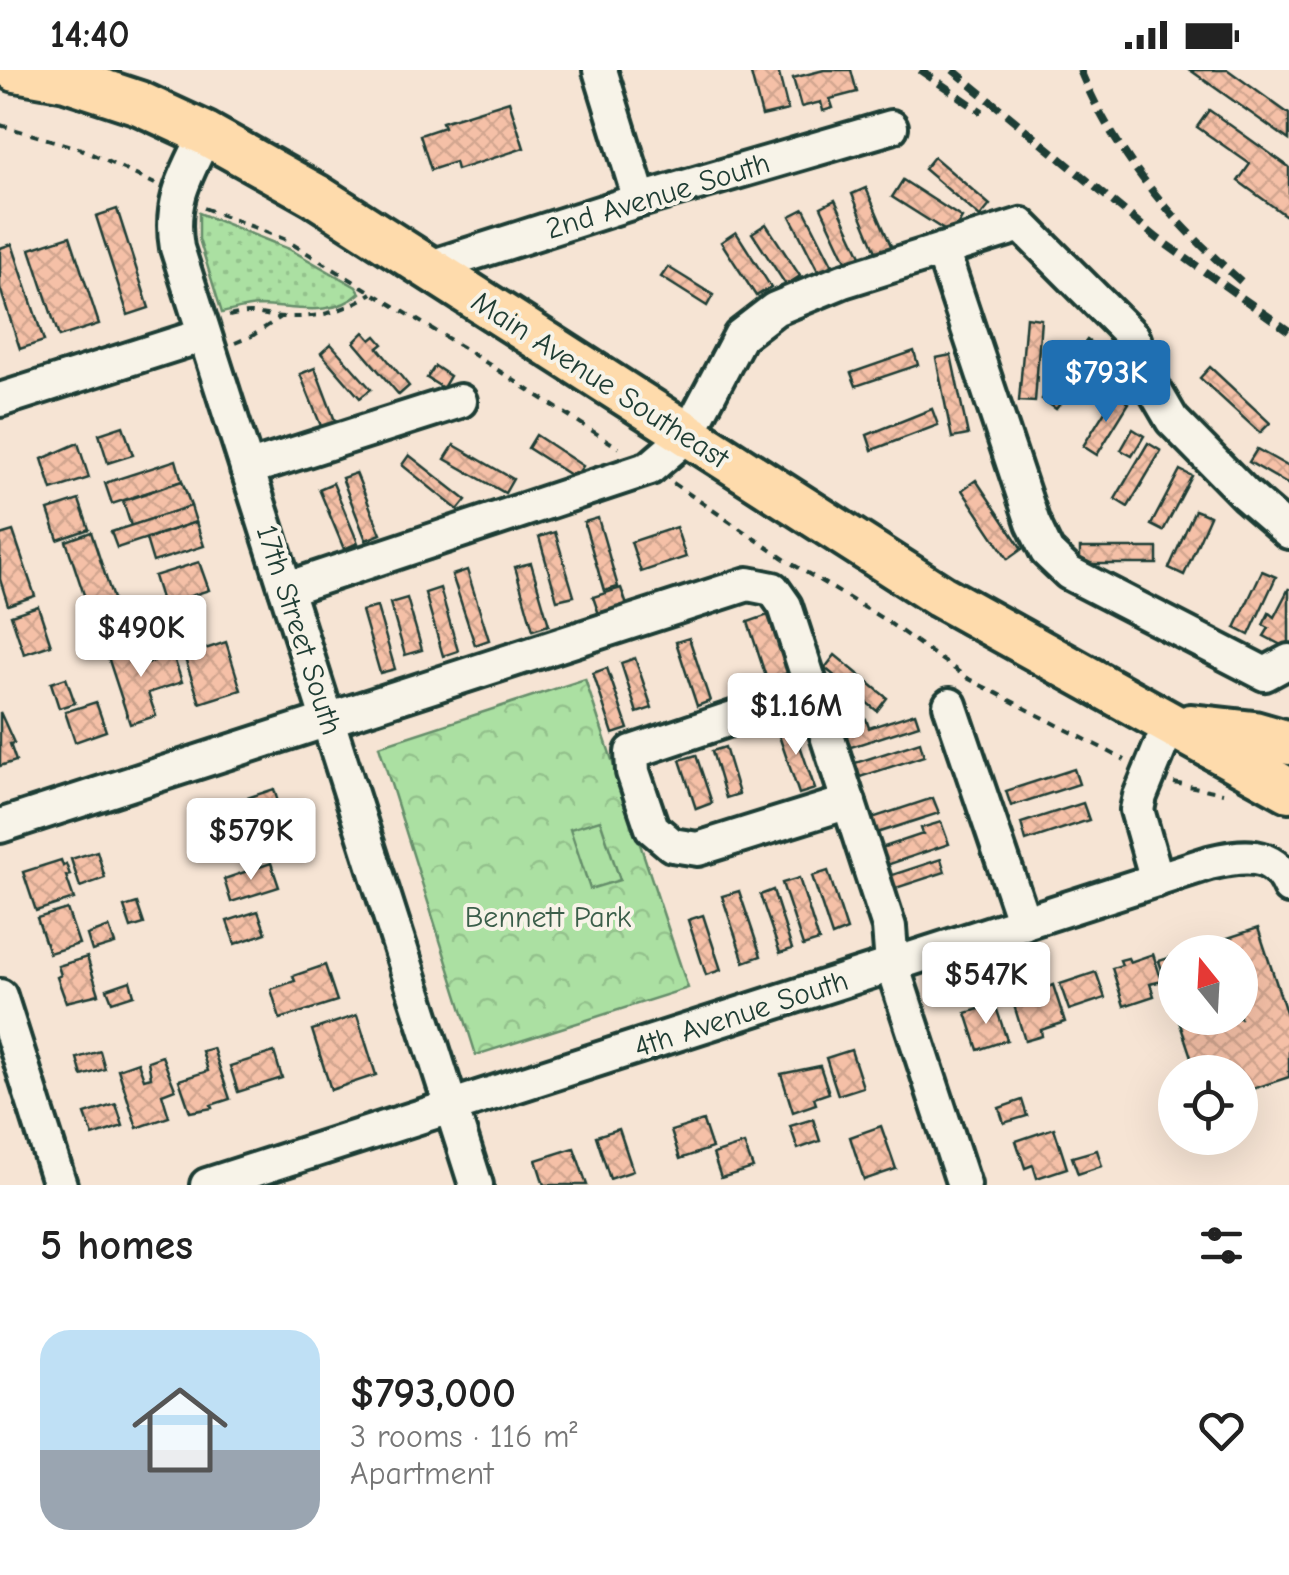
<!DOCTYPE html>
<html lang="en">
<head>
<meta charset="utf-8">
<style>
  :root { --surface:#fff; --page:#f6f6f6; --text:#222; --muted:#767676; --accent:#1f6fb2 }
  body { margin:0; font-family:"Comic Neue",sans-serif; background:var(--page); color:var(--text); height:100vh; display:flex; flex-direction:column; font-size:38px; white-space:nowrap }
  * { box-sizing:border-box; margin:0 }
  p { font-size:32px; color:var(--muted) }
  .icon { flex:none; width:55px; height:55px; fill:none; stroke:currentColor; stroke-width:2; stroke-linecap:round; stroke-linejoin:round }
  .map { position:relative; height:1115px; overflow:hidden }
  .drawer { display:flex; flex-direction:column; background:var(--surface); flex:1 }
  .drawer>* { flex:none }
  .needle { width:65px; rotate:342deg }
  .fabs { position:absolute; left:1158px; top:865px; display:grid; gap:20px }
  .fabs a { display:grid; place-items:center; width:100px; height:100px; border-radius:50%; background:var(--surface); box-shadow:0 10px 40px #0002; font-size:50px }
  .price { position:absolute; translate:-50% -85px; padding:0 22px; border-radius:10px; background:#fff; color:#222; font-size:32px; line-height:65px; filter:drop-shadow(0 2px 5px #0008) }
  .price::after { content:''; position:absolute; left:50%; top:60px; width:30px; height:22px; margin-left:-15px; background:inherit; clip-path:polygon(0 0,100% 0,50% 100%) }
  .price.current { background:var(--accent); color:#fff }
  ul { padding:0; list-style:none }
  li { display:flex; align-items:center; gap:30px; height:250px; padding:0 40px }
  li span { display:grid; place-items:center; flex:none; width:280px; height:200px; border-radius:30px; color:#555 }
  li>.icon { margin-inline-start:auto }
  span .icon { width:120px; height:120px; fill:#fffc; stroke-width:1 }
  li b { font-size:42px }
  h2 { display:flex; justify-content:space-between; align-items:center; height:120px; padding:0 40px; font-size:42px }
  .status { display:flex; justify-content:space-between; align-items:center; height:70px; padding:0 50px; background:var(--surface); direction:ltr }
  .status svg { height:28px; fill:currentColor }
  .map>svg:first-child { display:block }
</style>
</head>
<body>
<div class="status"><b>14:40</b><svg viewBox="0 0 49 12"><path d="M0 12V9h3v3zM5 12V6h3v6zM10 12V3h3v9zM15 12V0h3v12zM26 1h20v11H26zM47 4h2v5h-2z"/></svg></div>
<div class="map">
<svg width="1289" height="1115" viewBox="0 0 1289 1115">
  <defs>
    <pattern id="grass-dots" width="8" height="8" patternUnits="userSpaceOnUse" patternTransform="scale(2.5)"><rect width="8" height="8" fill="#abe0a2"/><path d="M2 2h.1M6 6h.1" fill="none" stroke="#93c18c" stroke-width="1.8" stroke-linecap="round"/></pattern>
    <pattern id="park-crowns" width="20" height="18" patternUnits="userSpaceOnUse" patternTransform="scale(2.5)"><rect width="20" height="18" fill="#abe0a2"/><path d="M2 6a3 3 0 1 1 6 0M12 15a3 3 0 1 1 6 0" fill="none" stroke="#93c18c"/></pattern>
    <pattern id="building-cross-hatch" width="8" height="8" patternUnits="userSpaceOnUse" patternTransform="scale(2.5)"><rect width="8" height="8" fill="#f5c0a7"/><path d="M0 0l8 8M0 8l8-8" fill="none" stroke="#d2a690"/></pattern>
  </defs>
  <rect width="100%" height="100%" fill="#f6e4d4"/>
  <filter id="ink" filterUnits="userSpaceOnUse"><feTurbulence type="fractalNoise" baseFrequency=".01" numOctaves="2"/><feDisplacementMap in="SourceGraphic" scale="20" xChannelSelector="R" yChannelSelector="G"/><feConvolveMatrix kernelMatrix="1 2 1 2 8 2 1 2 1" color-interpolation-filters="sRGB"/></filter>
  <g filter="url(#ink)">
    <path fill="url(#grass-dots)" stroke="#658e6b" stroke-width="2.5" d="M199,143L289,179L356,217L360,223C333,248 295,237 261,236C248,236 235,240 222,243L199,169Z"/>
    <polygon fill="url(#park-crowns)" stroke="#658e6b" stroke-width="2.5" points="585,609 688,918 476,985 379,676"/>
    <polygon fill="#abe0a2" stroke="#658e6b" stroke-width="2.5" points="600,750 620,810 590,819 570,759"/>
    <g fill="url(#building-cross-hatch)" stroke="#1f3d34" stroke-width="2.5">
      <polygon points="750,0 778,0 788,40 762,46"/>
      <polygon points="824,0 851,0 857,22 830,29 833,38 823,41 821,32 801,37 793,8"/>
      <polygon points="1190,0 1228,0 1289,44 1289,70"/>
      <polygon points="509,31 524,78 457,100 455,92 431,100 420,65 444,57 442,52"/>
      <polygon points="1209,40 1289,97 1289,148 1238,111 1250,94 1197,57"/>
      <polygon points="934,87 990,135 980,147 924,99"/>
      <polygon points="903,110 962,148 952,165 892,127"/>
      <polygon points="866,118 892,178 877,184 852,124"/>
      <polygon points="835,130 863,190 849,197 821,137"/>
      <polygon points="117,139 149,238 128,245 96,146"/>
      <polygon points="804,139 834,198 820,205 790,146"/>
      <polygon points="766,154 800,206 786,215 752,163"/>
      <polygon points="736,162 771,217 756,226 721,172"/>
      <polygon points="70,166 99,254 59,267 30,179"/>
      <polygon points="12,174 44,271 20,279 0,218 0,178"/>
      <polygon points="668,197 713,225 707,236 661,207"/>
      <polygon points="1026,247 1041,249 1035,332 1019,331"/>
      <polygon points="364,262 371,270 376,266 383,274 378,278 409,316 399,325 354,272"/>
      <polygon points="1087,270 1101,280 1056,339 1042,329"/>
      <polygon points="331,274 371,319 360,328 321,283"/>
      <polygon points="914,281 918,295 856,316 851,303"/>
      <polygon points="951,285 968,365 952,368 936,288"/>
      <polygon points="435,296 450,306 443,318 427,308"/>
      <polygon points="1210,297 1270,353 1260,363 1200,308"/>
      <polygon points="315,298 337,356 323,361 300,304"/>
      <polygon points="1115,325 1129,333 1097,385 1083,376"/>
      <polygon points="932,339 938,355 872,380 867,365"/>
      <polygon points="123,356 133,385 108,393 99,364"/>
      <polygon points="1133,359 1144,366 1132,386 1121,380"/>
      <polygon points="536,365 583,396 575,408 528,378"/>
      <polygon points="78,373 89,408 52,420 42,389"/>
      <polygon points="1148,373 1161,381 1128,437 1115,429"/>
      <polygon points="454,375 513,409 505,423 445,389"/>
      <polygon points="1257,379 1289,397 1289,415 1249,392"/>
      <polygon points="409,385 466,430 458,440 402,395"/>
      <polygon points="176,390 182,411 112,434 105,413"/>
      <polygon points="1180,400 1192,406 1163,461 1151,455"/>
      <polygon points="356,403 381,464 366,470 342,408"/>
      <polygon points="976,410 1022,479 1008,489 962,420"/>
      <polygon points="182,411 191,436 131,456 123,431"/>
      <polygon points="333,413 358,473 344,479 319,419"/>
      <polygon points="79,430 89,459 58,470 48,440"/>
      <polygon points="191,436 196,452 117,478 111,462"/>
      <polygon points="1195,440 1210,446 1184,505 1169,498"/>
      <polygon points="598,448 618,517 604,521 584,452"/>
      <polygon points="196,452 204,476 153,492 146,469"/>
      <polygon points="676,457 686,487 641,502 631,472"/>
      <polygon points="13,461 35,526 8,535 0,509 0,465"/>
      <polygon points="91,462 117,541 92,549 66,471"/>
      <polygon points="555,462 574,526 557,530 539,467"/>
      <rect x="1080" y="478" width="77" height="16"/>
      <polygon points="199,492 209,520 163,535 154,506"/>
      <polygon points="531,493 549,555 533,560 515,497"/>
      <polygon points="467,500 489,570 475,575 452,505"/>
      <polygon points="1262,501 1276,507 1249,565 1235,558"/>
      <polygon points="440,518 458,581 443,586 425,523"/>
      <polygon points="621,518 631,547 603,556 593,527"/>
      <polygon points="1289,518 1289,573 1287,578 1264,566 1269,558 1263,555 1269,543 1274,547"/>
      <polygon points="407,528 422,580 405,585 390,533"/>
      <polygon points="38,536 51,575 24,584 11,545"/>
      <polygon points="377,537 395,599 380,603 362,541"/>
      <polygon points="768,545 788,603 767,610 748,552"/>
      <polygon points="689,568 710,631 697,636 676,572"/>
      <polygon points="226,572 241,620 200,633 184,586"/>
      <polygon points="132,573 139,596 173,585 182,612 148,623 156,646 130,654 106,581"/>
      <polygon points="835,585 887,628 877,641 825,598"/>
      <polygon points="635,588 652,638 637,643 621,593"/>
      <polygon points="607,598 628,659 613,664 593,603"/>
      <polygon points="66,608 75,633 59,638 51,613"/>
      <polygon points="96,632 106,661 75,672 65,642"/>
      <polygon points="0,642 14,673 10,674 16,691 0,696"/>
      <polygon points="915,643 919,655 848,678 844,666 856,662 853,654 866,649 869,658"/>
      <polygon points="792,652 815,719 799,724 776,657"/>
      <polygon points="920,672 924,686 857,708 852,694"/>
      <polygon points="725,677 739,724 726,728 712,681"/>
      <polygon points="696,685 712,733 696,739 680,690"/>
      <polygon points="1074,699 1079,714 1011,736 1006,721"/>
      <polygon points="274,719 284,752 252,763 241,730"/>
      <polygon points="933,728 939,743 877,763 872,748"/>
      <polygon points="1083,733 1089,750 1026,771 1021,753"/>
      <polygon points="941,752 949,774 884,796 878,779 923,764 921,758"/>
      <polygon points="97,781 105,808 80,817 71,789"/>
      <polygon points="941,789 945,802 893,819 889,806"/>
      <polygon points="61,790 63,796 66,794 70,805 66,806 74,829 36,841 23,802"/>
      <polygon points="271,793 279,817 231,832 224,809"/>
      <polygon points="828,801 847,860 832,866 812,806"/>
      <polygon points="799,808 819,871 803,876 782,813"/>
      <polygon points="773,820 792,879 780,883 760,825"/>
      <polygon points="739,821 761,886 744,892 722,826"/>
      <polygon points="137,833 144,854 131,858 124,837"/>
      <polygon points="67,839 79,874 49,883 37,848"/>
      <polygon points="258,841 266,863 235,874 227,851"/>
      <polygon points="703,845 721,900 706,905 688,850"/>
      <polygon points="109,857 115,874 92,881 87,865"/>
      <polygon points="1258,858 1289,951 1289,1007 1240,1023 1240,1002 1196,1002 1178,948 1240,948 1240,882 1185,882"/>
      <polygon points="1153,884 1162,911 1150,914 1154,926 1124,936 1112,898 1122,895 1120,890 1128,888 1130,892"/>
      <polygon points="1175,886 1175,938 1159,891"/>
      <polygon points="87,887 99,924 66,932 57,907 61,905 58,896"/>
      <polygon points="325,895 337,931 280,949 271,919 295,911 293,906"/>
      <polygon points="1096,902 1105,928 1069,940 1060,914"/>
      <polygon points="130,911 134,925 112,932 107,919"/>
      <polygon points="1053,915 1065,952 1041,960 1042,966 1025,971 1014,935 1040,927 1038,921"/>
      <polygon points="995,934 1007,970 978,980 966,943"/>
      <polygon points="357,945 376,1005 331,1020 312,960"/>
      <polygon points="213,978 230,1029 211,1035 212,1038 190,1042 179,1010 208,1001 202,981"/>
      <polygon points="851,980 863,1017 838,1025 826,988"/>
      <polygon points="100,981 105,999 82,1006 77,988"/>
      <polygon points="274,982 282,1008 238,1022 230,996"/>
      <polygon points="162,986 175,1019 162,1024 169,1047 137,1058 118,999 138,992 144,1009 151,1007 148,991"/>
      <polygon points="820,996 829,1023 814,1028 816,1034 793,1042 781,1004"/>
      <polygon points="1022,1030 1027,1046 1004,1053 999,1038"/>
      <polygon points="116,1034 123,1056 93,1066 85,1044"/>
      <polygon points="813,1049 820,1071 798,1079 790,1056"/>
      <polygon points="703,1051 712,1078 680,1089 671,1061"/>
      <polygon points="881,1056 896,1099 864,1110 850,1067"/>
      <polygon points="1054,1058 1067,1098 1037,1108 1033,1095 1025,1098 1016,1071"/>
      <polygon points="619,1059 633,1101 610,1109 596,1066"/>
      <polygon points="744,1074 753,1098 721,1108 713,1084"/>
      <polygon points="574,1078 587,1115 544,1115 536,1090"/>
      <polygon points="1097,1080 1102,1096 1078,1104 1072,1087"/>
    </g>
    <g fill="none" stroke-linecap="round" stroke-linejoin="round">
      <defs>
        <g id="minor">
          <polyline points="600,0 640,130"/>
          <path d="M206,64C186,105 169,131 177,178L476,1115"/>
          <polyline points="942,180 1033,453 1047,482 1069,503 1265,604 1289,591"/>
          <polyline points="427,198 640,130 891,57"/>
          <polyline points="0,330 204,265"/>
          <polyline points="247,399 460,331"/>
          <polyline points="286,519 650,398 687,366 740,266 775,239 843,211 1021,155 1133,267 1148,309 1172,350 1245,424 1289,462"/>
          <polyline points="813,621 632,682 633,702 652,758 672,775 698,779 849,732"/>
          <polyline points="950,635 1024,853"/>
          <polyline points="0,756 748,514 773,519 785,536 889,857 892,895 964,1115"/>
          <polyline points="1157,810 1137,740 1140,726 1170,653"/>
          <polyline points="0,926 60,1115"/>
          <path d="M207,1115L1209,793C1242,785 1274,780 1289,817"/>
        </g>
        <g id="major">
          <polyline points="16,0 66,9 139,33 206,64 315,125 940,526 1289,720"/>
          <polyline points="1191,656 1254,663 1289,673"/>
        </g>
      </defs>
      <use href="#minor" stroke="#1f3d34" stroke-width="40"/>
      <use href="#major" stroke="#1f3d34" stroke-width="50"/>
      <g stroke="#1f3d34" stroke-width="4" stroke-dasharray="8 8" stroke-linecap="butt">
        <polyline points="0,55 81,79 155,114"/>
        <polyline points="204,138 284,169 462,277 619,378"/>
        <path d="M229,246C259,239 257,246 283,247C320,248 342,242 372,223"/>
        <polyline points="235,273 252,266 281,247"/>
        <polyline points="673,413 789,492 885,550 969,609 1125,690"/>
        <polyline points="1174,713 1223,723"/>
      </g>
      <use href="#minor" stroke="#f7f3e8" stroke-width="32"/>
      <use href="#major" stroke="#fedbac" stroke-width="42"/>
      <g stroke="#1f3d34" stroke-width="8" stroke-dasharray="15 8" stroke-linecap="butt">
        <polyline points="920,0 982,42"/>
        <polyline points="953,0 1157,168 1289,261"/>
        <path d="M1080,0C1115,85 1174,154 1243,213"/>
      </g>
    </g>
  </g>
  <g text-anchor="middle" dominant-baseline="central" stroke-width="8" stroke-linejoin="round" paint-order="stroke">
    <g font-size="30" fill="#1f3d34" stroke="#f7f3e8">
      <text transform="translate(658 126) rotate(-17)">2nd Avenue South</text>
      <text transform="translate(600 310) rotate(33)">Main Avenue Southeast</text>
      <text transform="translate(299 560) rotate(72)">17th Street South</text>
      <text transform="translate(741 944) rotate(-18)">4th Avenue South</text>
    </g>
    <g font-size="30" fill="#3b5e4a" stroke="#f7f3e8">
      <text x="548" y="847">Bennett Park</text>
    </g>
  </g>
</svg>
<div class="fabs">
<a><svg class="needle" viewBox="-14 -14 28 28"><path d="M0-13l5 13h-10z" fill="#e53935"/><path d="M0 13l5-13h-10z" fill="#767676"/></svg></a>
<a><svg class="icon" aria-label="locate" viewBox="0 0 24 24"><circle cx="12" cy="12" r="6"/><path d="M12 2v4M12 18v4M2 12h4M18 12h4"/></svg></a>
</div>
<b class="price current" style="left:1106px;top:355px">$793K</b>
<b class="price" style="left:141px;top:610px">$490K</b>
<b class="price" style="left:796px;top:688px">$1.16M</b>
<b class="price" style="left:251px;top:813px">$579K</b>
<b class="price" style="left:986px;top:957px">$547K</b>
</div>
<section class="drawer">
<h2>5 homes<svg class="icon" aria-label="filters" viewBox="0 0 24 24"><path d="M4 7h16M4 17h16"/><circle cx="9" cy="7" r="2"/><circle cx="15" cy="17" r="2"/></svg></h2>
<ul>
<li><span style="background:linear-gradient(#bfe0f5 60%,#9aa5b1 0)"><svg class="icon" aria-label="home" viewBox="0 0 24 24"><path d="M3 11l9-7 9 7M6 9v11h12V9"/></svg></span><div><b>$793,000</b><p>3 rooms · 116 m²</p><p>Apartment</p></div><svg class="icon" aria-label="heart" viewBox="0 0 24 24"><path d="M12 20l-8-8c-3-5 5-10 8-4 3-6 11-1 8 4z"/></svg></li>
</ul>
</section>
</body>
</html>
